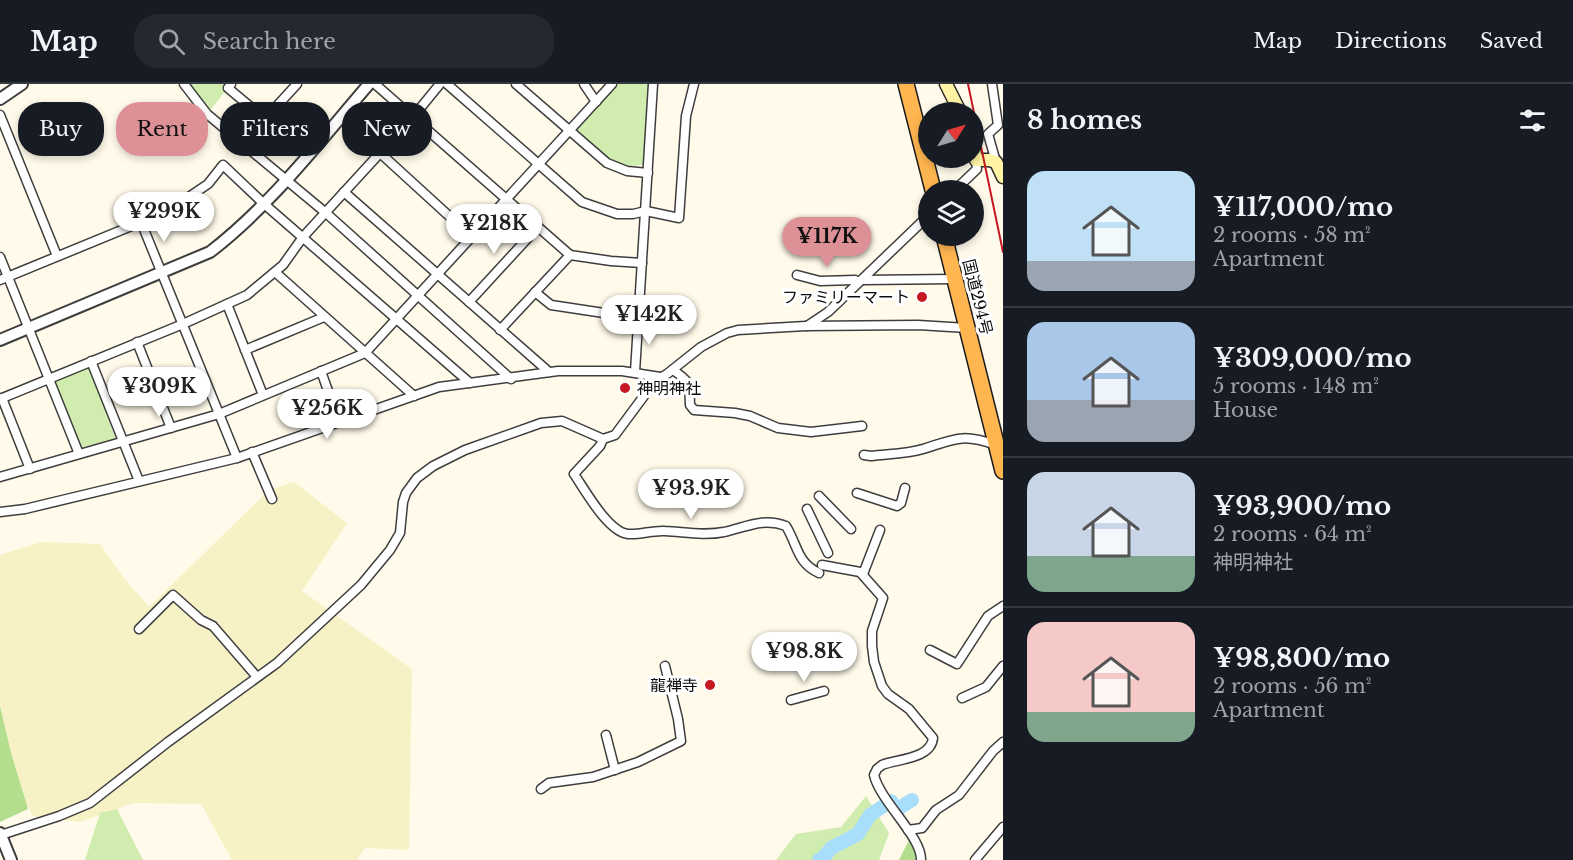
<!DOCTYPE html>
<html lang="en">
<head>
<meta charset="utf-8">
<style>
  :root { --surface:#171b24; --page:#242831; --text:#f1f3f6; --muted:#9ea1a6; --line:#363941; --accent:#de9097 }
  body { margin:0; font-family:"Libre Baskerville","Noto Sans JP",serif; background:var(--page); color:var(--text); height:100vh; display:flex; flex-direction:column; font-size:22px; white-space:nowrap }
  * { box-sizing:border-box; margin:0 }
  p { font-size:20px; color:var(--muted) }
  .icon { flex:none; width:33px; height:33px; fill:none; stroke:currentColor; stroke-width:2; stroke-linecap:round; stroke-linejoin:round }
  .map { position:relative; flex:1; overflow:hidden }
  .drawer { display:flex; flex-direction:column; background:var(--surface); width:570px }
  .drawer>* { flex:none }
  .guide { position:absolute; left:18px; top:18px; width:570px; height:54px; display:flex; gap:12px }
  .needle { width:39px; rotate:53deg }
  .fabs { position:absolute; left:918px; top:18px; display:grid; gap:12px }
  .fabs a { display:grid; place-items:center; width:66px; height:66px; border-radius:50%; background:var(--surface); box-shadow:0 3px 9px #0003; font-size:30px }
  .price { position:absolute; translate:-50% -51px; padding:0 14px; border-radius:21px; background:#fff; color:#222; font-size:20px; line-height:39px; filter:drop-shadow(0 2px 3px #0008) }
  .price::after { content:''; position:absolute; left:50%; top:36px; width:18px; height:14px; margin-left:-9px; background:inherit; clip-path:polygon(0 0,100% 0,50% 100%) }
  .price.on { background:var(--accent); color:#111 }
  ul { padding:0; list-style:none }
  li { display:flex; align-items:center; gap:18px; height:150px; padding:0 24px }
  li+li { border-top:2px solid var(--line) }
  li span { display:grid; place-items:center; flex:none; width:168px; height:120px; border-radius:18px; color:#555 }
  li>.icon { margin-inline-start:auto }
  span .icon { width:72px; height:72px; fill:#fffc; stroke-width:1 }
  li b { font-size:26px }
  h2 { display:flex; justify-content:space-between; align-items:center; height:72px; padding:0 24px; font-size:26px }
  .pill { padding:0 21px; border-radius:24px; background:var(--surface); box-shadow:0 3px 9px #0003; font-size:21px; line-height:54px }
  .pill.on { background:var(--accent); color:#111 }
  header { display:flex; align-items:center; gap:36px; box-sizing:border-box; height:84px; padding:0 30px; background:var(--surface); border-bottom:2px solid var(--line) }
  header strong { font-size:28px }
  nav { display:flex; gap:33px; margin-inline-start:auto; font-size:21px }
  .search { width:420px; height:54px; background:var(--page); display:flex; align-items:center; gap:15px; box-sizing:border-box; padding:0 21px; border-radius:24px; color:var(--muted); font-size:22px }
  main { display:flex; flex:1; min-height:0 }
  .map>svg:first-child { display:block }
</style>
</head>
<body>
<header>
<strong>Map</strong>
<div class="search"><svg class="icon" aria-label="search" viewBox="0 0 24 24"><circle cx="10" cy="10" r="6"/><path d="M15 15l6 6"/></svg>Search here</div>
<nav><a>Map</a><a>Directions</a><a>Saved</a></nav>
</header>
<main>
<div class="map">
<svg width="1003" height="776" viewBox="0 0 1003 776">
  <rect width="100%" height="100%" fill="#fffae9"/>
  <polygon fill="#f7f2c6" points="294,398 347,439 302,507 412,585 409,766 365,764 357,776 232,776 201,720 133,719 80,738 33,732 0,674 0,471 41,458 100,460 123,493 149,523 269,406"/>
  <g fill="#d0ecaf">
    <polygon points="184,0 231,0 207,30"/>
    <polygon points="612,0 653,0 648,80 625,83 604,72 570,48"/>
    <polygon points="89,282 116,356 82,365 54,296"/>
    <polygon points="866,712 889,749 879,776 776,776 796,750 841,743"/>
    <polygon points="117,725 143,776 85,776 100,729"/>
  </g>
  <g fill="#b3de8d">
    <polygon points="0,622 11,669 28,725 0,738"/>
    <polygon points="915,744 917,776 899,776"/>
  </g>
  <g fill="none" stroke-linecap="round" stroke-linejoin="round">
    <polyline stroke="#a8defc" stroke-width="14" points="819,776 824,773 831,764 858,750 870,731 891,717 896,726 912,716"/>
    <defs>
      <g id="minor">
        <polyline points="184,0 207,30 326,129 511,295"/>
        <polyline points="231,0 228,4 265,35 297,0"/>
        <polyline points="375,0 570,171 611,177 642,179"/>
        <polyline points="447,0 582,118 617,130 633,130 646,127 679,134 686,32 694,0"/>
        <polyline points="516,0 607,79 627,87 648,89"/>
        <polyline points="584,0 596,18"/>
        <polyline points="992,0 998,41 988,50 996,78"/>
        <polyline points="0,31 57,172"/>
        <polyline points="242,60 265,35"/>
        <polyline points="379,68 472,153"/>
        <polyline points="955,106 977,85 976,76"/>
        <polyline points="344,108 549,288"/>
        <polyline points="141,138 237,374"/>
        <polyline points="0,173 79,370"/>
        <polyline points="275,188 414,312"/>
        <polyline points="797,191 820,197 855,196"/>
        <polyline points="0,196 168,127 208,100 223,81 263,119 470,299"/>
        <polyline points="862,196 955,195"/>
        <polyline points="535,208 551,221 637,234"/>
        <polyline points="469,218 538,143"/>
        <polyline points="227,220 263,311"/>
        <polyline points="807,242 828,228 928,132"/>
        <polyline points="500,246 570,171"/>
        <polyline points="137,258 171,344"/>
        <polyline points="245,266 324,233"/>
        <polyline points="91,277 139,397"/>
        <path d="M673,286C692,299 689,299 690,321L694,326L735,329L750,332L778,344L811,348L862,342"/>
        <polyline points="321,287 339,338"/>
        <polyline points="635,288 653,0"/>
        <polyline points="2,314 30,385"/>
        <polyline points="0,315 183,240 247,211 283,181 303,153 413,33 440,0"/>
        <path d="M603,355L600,362L574,390C585,406 608,448 628,450C640,451 653,446 665,447C685,448 704,452 724,448C746,443 764,433 786,442C798,462 797,479 819,489"/>
        <polyline points="252,368 272,415"/>
        <path d="M864,371L871,372C887,370 907,370 923,365C955,355 962,349 996,361"/>
        <polyline points="0,393 219,330 365,269 612,0"/>
        <polyline points="857,409 897,422 901,419 905,404"/>
        <polyline points="819,412 851,445"/>
        <polyline points="807,425 828,469"/>
        <polyline points="0,428 25,425 237,374 439,303 558,287 622,287 660,293"/>
        <path d="M822,481L860,488L883,514L872,547V562L874,578L882,602L888,610L909,625L933,654C931,675 897,675 882,681L877,685L874,691C880,717 922,753 921,776"/>
        <polyline points="863,490 880,446"/>
        <polyline points="139,545 173,511 201,536 213,542 257,593"/>
        <polyline points="930,566 957,580 988,532 1003,522"/>
        <polyline points="962,614 986,603 1003,582"/>
        <polyline points="791,616 824,607"/>
        <polyline points="606,651 615,686"/>
        <polyline points="541,705 549,699 593,693 638,678 681,657 678,635 665,582"/>
        <polyline points="908,746 922,744 936,726 959,711 993,667 1003,658"/>
        <polyline points="1,751 59,732 90,719 168,658 277,579 361,501 390,466 400,449 403,418 406,409 417,394 433,382 465,366 541,339 562,337 603,355 615,351 655,297 667,290 701,263 727,249 738,246 806,242 918,241 967,244"/>
        <polyline points="975,776 1003,743"/>
      </g>
      <g id="tertiary">
        <polyline points="0,15 22,0"/>
        <path d="M0,256L210,168C271,121 319,58 369,0"/>
        <polyline points="0,749 11,776"/>
      </g>
      <g id="secondary">
        <polyline points="946,0 960,28"/>
        <polyline points="974,65 976,76 989,76 996,78 1003,93"/>
      </g>
      <g id="trunk">
        <polyline points="906,0 933,106"/>
        <polyline points="944,152 1003,387"/>
      </g>
    </defs>
    <use href="#minor" stroke="#3e3e3e" stroke-width="11"/>
    <use href="#tertiary" stroke="#3e3e3e" stroke-width="14"/>
    <use href="#secondary" stroke="#2d2d2d" stroke-width="15"/>
    <use href="#trunk" stroke="#1c1c1c" stroke-width="18"/>
    <use href="#minor" stroke="#fff" stroke-width="8"/>
    <use href="#tertiary" stroke="#fff" stroke-width="10"/>
    <use href="#secondary" stroke="#fff3a4" stroke-width="12"/>
    <use href="#trunk" stroke="#ffb650" stroke-width="15"/>
    <polyline stroke="#c61823" stroke-width="2" points="968,0 1003,168"/>
  </g>
  <g fill="#c61823" stroke="#fff" stroke-width="2">
    <circle cx="922" cy="213" r="6"/>
    <circle cx="625" cy="304" r="6"/>
    <circle cx="710" cy="601" r="6"/>
  </g>
  <g text-anchor="middle" dominant-baseline="central" stroke-width="6" stroke-linejoin="round" paint-order="stroke">
    <g font-size="16" fill="#0b0b0b" stroke="#fff" text-anchor="end">
      <text x="910" y="213">ファミリーマート</text>
      <text x="637" y="304" text-anchor="start">神明神社</text>
      <text x="698" y="601">龍禅寺</text>
    </g>
    <g font-size="16" fill="#0b0b0b" stroke="#fff">
      <text transform="translate(978 213) rotate(76)">国道294号</text>
    </g>
  </g>
</svg>
<div class="fabs">
<a><svg class="needle" viewBox="-14 -14 28 28"><path d="M0-13l5 13h-10z" fill="#e53935"/><path d="M0 13l5-13h-10z" fill="#9ea1a6"/></svg></a>
<a><svg class="icon" aria-label="layers" viewBox="0 0 24 24"><path d="M12 4l9 5-9 5-9-5zM3 14l9 5 9-5"/></svg></a>
</div>
<b class="price" style="left:164px;top:159px">¥299K</b>
<b class="price" style="left:494px;top:171px">¥218K</b>
<b class="price on" style="left:827px;top:184px">¥117K</b>
<b class="price" style="left:649px;top:262px">¥142K</b>
<b class="price" style="left:159px;top:334px">¥309K</b>
<b class="price" style="left:327px;top:356px">¥256K</b>
<b class="price" style="left:691px;top:436px">¥93.9K</b>
<b class="price" style="left:804px;top:599px">¥98.8K</b>
<div class="guide">
<a class="pill">Buy</a>
<a class="pill on">Rent</a>
<a class="pill">Filters</a>
<a class="pill">New</a>
</div>
</div>
<section class="drawer">
<h2>8 homes<svg class="icon" aria-label="filters" viewBox="0 0 24 24"><path d="M4 7h16M4 17h16"/><circle cx="9" cy="7" r="2"/><circle cx="15" cy="17" r="2"/></svg></h2>
<ul>
<li><span style="background:linear-gradient(#bfe0f5 75%,#9aa5b1 0)"><svg class="icon" aria-label="home" viewBox="0 0 24 24"><path d="M3 11l9-7 9 7M6 9v11h12V9"/></svg></span><div><b>¥117,000/mo</b><p>2 rooms · 58 m²</p><p>Apartment</p></div></li>
<li><span style="background:linear-gradient(#a9c7e8 65%,#9aa5b1 0)"><svg class="icon" aria-label="home" viewBox="0 0 24 24"><path d="M3 11l9-7 9 7M6 9v11h12V9"/></svg></span><div><b>¥309,000/mo</b><p>5 rooms · 148 m²</p><p>House</p></div></li>
<li><span style="background:linear-gradient(#c9d6e8 70%,#7fa58c 0)"><svg class="icon" aria-label="home" viewBox="0 0 24 24"><path d="M3 11l9-7 9 7M6 9v11h12V9"/></svg></span><div><b>¥93,900/mo</b><p>2 rooms · 64 m²</p><p>神明神社</p></div></li>
<li><span style="background:linear-gradient(#f6c9c9 75%,#7fa58c 0)"><svg class="icon" aria-label="home" viewBox="0 0 24 24"><path d="M3 11l9-7 9 7M6 9v11h12V9"/></svg></span><div><b>¥98,800/mo</b><p>2 rooms · 56 m²</p><p>Apartment</p></div></li>
</ul>
</section>
</main>
</body>
</html>
